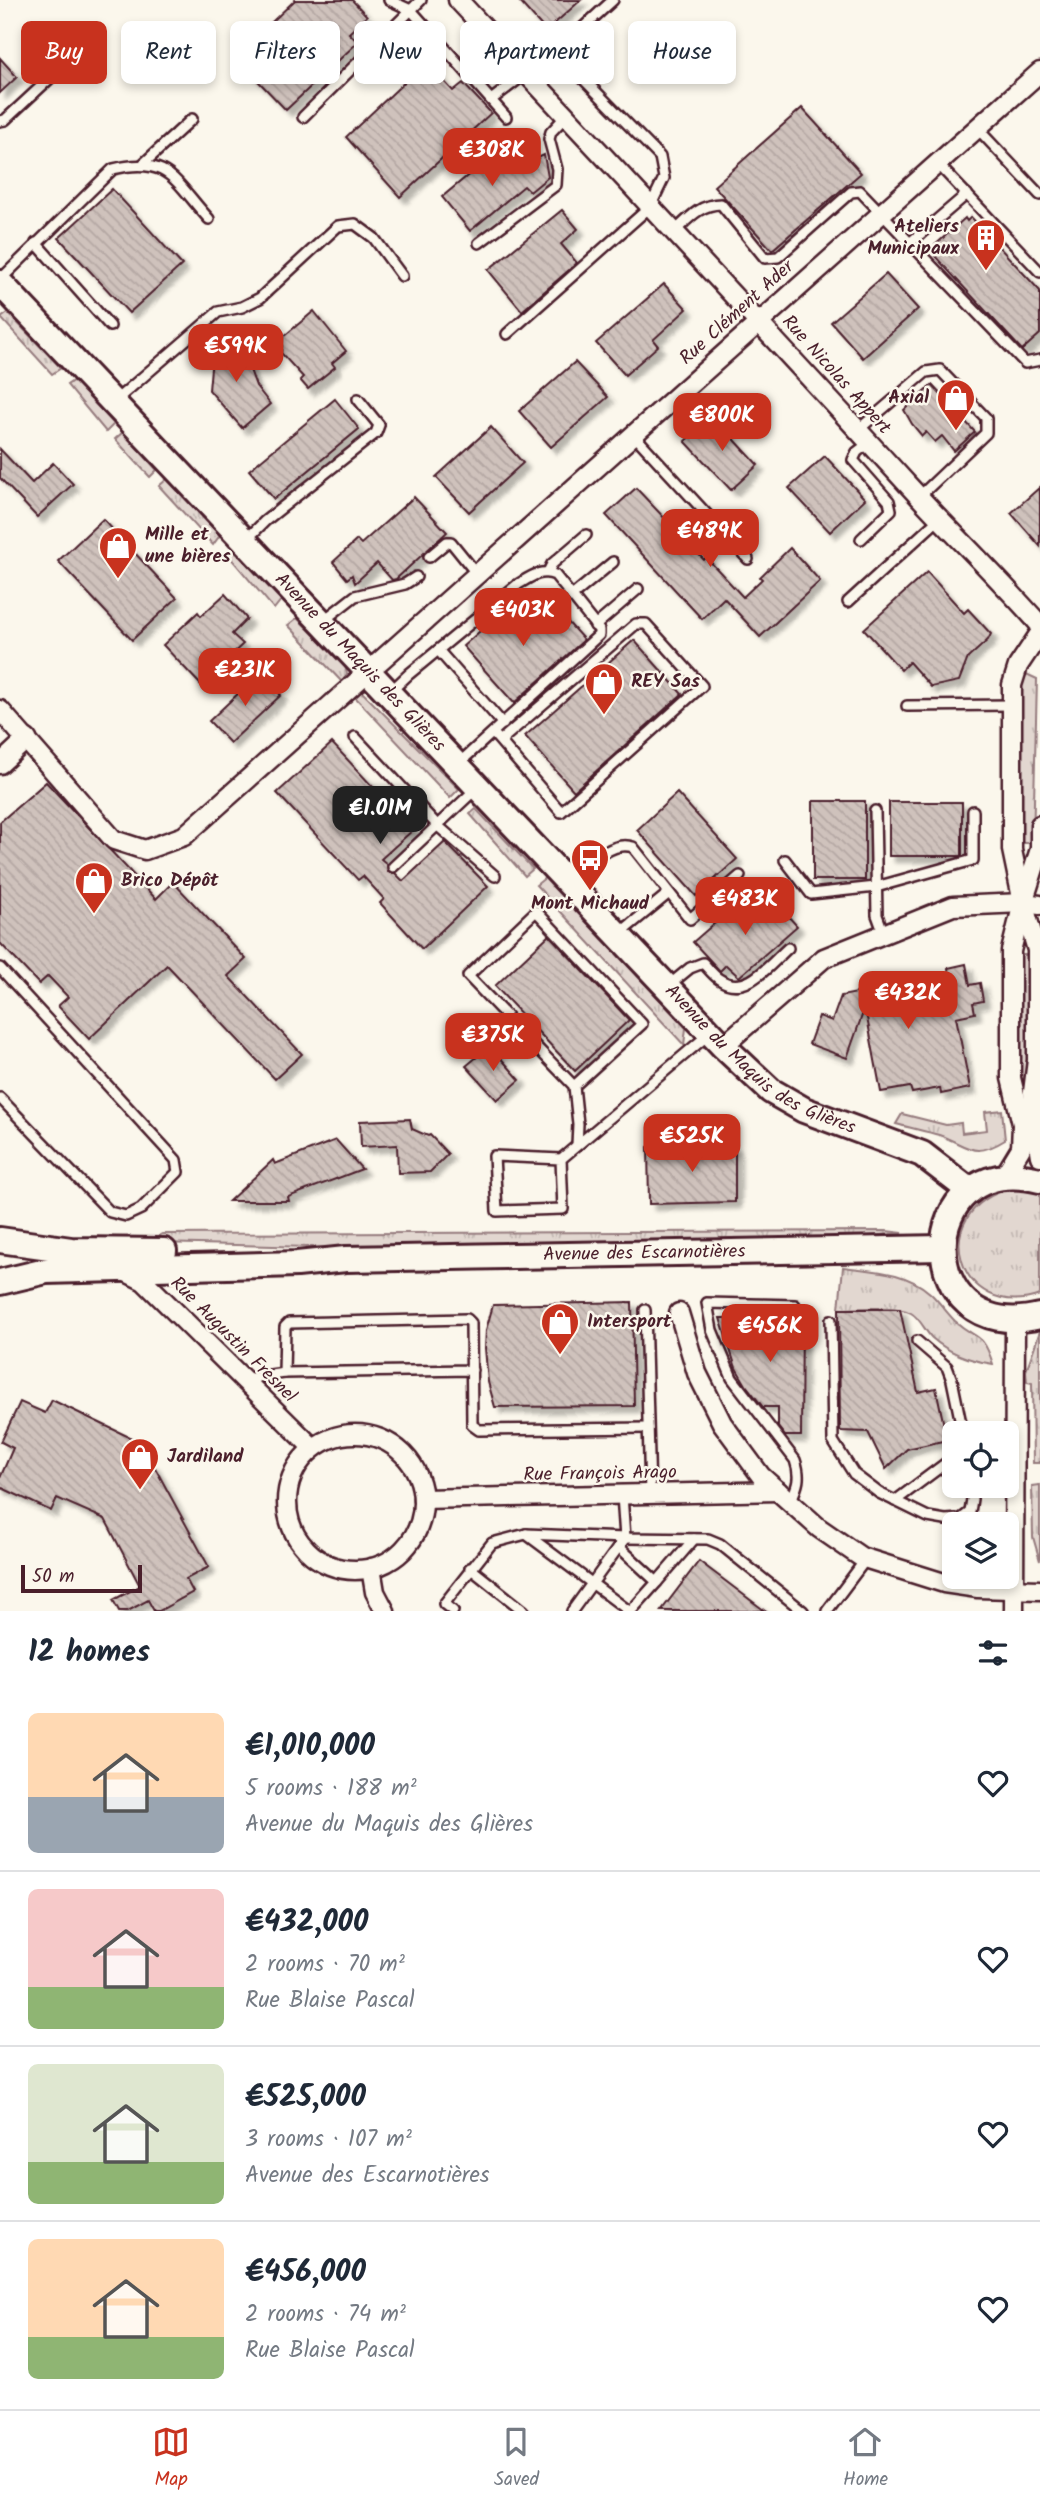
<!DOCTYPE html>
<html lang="en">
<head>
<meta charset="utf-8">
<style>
  :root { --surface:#fff; --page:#f2f2f3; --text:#1f2937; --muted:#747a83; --line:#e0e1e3; --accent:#c8321e }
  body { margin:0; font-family:Kalam,sans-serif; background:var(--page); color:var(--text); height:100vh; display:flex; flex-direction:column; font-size:26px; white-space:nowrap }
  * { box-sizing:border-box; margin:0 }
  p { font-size:23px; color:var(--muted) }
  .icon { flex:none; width:38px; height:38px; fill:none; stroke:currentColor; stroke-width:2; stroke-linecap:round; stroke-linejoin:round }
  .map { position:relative; height:1611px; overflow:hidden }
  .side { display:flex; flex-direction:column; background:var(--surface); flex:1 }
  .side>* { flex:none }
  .hud { position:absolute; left:21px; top:21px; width:999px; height:63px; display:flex; gap:14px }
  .fabs { position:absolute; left:942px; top:1421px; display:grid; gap:14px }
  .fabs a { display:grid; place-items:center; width:77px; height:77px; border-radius:10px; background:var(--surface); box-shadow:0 4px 10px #0003; font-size:35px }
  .scale { position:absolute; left:21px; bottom:18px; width:121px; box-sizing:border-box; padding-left:7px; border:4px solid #4a1f2b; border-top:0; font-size:19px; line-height:24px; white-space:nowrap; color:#4a1f2b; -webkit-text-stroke:5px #fbf7ec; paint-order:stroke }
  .price { position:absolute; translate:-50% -60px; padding:0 16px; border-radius:14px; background:var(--accent); color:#fff; font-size:23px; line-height:46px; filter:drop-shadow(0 2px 4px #0008) }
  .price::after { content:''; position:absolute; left:50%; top:42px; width:21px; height:16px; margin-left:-10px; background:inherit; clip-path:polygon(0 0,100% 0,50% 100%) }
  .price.active { background:#222; color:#fff }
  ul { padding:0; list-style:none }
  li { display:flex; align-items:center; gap:21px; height:175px; padding:0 28px }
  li+li { border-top:2px solid var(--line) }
  li span { display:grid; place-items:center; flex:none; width:196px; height:140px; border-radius:10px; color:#555 }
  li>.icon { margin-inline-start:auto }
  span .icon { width:84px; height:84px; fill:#fffc; stroke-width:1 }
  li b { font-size:30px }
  h2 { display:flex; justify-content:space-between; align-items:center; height:84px; padding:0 28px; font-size:30px }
  .chip { padding:0 24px; border-radius:10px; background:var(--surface); box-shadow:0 4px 10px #0003; font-size:24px; line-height:63px }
  .chip.active { background:var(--accent); color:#fff }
  .tabs { display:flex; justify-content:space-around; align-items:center; height:98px; border-top:2px solid var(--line); background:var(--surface); font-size:19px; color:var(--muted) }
  .tabs a { display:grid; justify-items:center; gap:4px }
  .tabs .active { color:var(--accent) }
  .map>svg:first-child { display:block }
</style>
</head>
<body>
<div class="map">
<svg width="1040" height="1611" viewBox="0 0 1040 1611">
  <defs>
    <pattern id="grass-tufts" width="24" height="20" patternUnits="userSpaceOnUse" patternTransform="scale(1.75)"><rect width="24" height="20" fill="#e2d7d0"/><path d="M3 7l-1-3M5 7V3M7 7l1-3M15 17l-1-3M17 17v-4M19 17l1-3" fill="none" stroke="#c3b8b3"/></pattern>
    <pattern id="building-back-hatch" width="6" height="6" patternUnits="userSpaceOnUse" patternTransform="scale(1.75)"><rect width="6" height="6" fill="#cfc2bc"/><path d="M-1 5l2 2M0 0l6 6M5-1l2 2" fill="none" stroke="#b3a6a2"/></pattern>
    <filter id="shadow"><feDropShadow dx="6" dy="6" stdDeviation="2" flood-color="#0004"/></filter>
  </defs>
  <rect width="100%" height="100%" fill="#fbf7ec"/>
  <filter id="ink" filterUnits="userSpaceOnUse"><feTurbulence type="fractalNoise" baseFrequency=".0143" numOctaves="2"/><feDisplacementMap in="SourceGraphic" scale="14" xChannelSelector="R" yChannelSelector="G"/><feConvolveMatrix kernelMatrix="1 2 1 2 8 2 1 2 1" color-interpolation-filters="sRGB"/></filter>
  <g filter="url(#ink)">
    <g fill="url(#grass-tufts)" stroke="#967b7e" stroke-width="2">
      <polygon points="8,313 61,368 52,374 1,318"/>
      <polygon points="74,380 114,424 106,432 67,385"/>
      <polygon points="123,432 157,470 150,477 115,439"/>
      <polygon points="167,479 220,535 213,545 159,486"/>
      <polygon points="234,550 281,600 274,609 229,556"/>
      <polygon points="297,618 345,665 347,674 342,682 288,625"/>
      <polygon points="1022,672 1037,679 1033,843 1017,843 1018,684"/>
      <polygon points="361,691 459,789 450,798 355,697"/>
      <polygon points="476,809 533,869 525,876 470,814"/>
      <polygon points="546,877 686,1028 684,1045 536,885"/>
      <polygon points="1017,955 1033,955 1032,1057 1025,1098 1016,1058"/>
      <path d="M1002,1110L1005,1140C973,1160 969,1146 939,1135C925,1131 910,1128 896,1124L902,1114L946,1125L961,1123L962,1133L987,1130L985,1112Z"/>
      <path d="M1012,1188L1031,1190L1040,1194V1295C959,1323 922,1211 1012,1188Z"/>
      <polygon points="886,1231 903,1233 814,1241 345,1248 160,1243 160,1235 162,1234"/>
      <path d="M843,1267C873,1271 906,1271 930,1293C939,1301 946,1312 955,1321C977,1341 982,1330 993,1364C972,1361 949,1353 932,1338C925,1331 920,1318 911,1313C895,1304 857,1309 839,1309Z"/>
      <polygon points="1040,1331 1040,1463 1033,1463 1032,1383 1027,1382 1026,1371"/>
      <polygon points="1040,1485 1040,1561 1033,1537 1032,1486"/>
    </g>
    <g fill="url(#building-back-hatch)" stroke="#4a1f2b" stroke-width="2" filter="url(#shadow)">
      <polygon points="295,0 352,0 367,16 349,33 358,42 286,110 235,57"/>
      <polygon points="518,0 581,0 546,31"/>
      <polygon points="0,58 17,77 0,93"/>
      <polygon points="426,62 453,91 463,83 491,113 400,197 346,137"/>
      <polygon points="802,108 861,173 772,250 714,186"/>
      <polygon points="495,153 510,171 544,155 548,177 530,192 524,186 470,231 442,197"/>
      <polygon points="112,189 182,265 129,313 59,238"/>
      <polygon points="562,210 578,229 561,244 577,263 522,311 488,270"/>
      <polygon points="971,217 1040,291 1040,334 1022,350 932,253 936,250 933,247 965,218 967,221"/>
      <polygon points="886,274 918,309 863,358 831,322"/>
      <polygon points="664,284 687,309 653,340 658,346 625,375 596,343"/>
      <polygon points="314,311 346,351 332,363 335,367 308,389 300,380 303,377 281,353 283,337"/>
      <polygon points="213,346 250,350 249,367 256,386 270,404 242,428 209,390"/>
      <polygon points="575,362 608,397 551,447 519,411"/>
      <polygon points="932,385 975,432 954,451 942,436 935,442 926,432 922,436 912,424 904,410"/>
      <polygon points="335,399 359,429 274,499 249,470"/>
      <polygon points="713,416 758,465 731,490 685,441"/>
      <polygon points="491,427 523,463 469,512 436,477"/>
      <polygon points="0,449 32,483 53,463 73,484 37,517 0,478"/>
      <polygon points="825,456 865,499 830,532 789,488"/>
      <polygon points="1040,487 1040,546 1011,513"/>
      <polygon points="636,488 704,560 706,557 743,597 762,579 760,577 790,548 820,581 760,637 724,598 702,619 606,515"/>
      <polygon points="414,497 447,532 396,579 392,580 377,563 355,583 352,575 347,579 333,562 357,540 361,544"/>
      <polygon points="103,519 177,598 132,640 58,561"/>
      <polygon points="927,572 964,613 968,609 991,634 988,640 968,658 959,681 931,687 909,662 901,670 864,629"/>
      <polygon points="225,594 247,619 232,634 243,644 200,684 163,645 198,612 201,616"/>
      <polygon points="546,598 584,640 514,703 463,646 505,609 517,623"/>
      <polygon points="634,640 682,694 574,791 525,736"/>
      <polygon points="260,673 281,695 230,743 209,721"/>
      <polygon points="332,743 413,830 381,859 387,864 388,872 395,873 403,881 445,842 488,886 422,949 380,903 384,899 363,876 358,880 277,793"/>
      <polygon points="46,782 156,899 173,882 246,959 228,976 302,1054 275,1079 167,965 89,1039 58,1006 68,997 48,976 39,984 0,943 0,822"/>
      <polygon points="677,793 737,859 696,896 637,830"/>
      <rect x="813" y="801" width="52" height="79"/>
      <rect x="889" y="802" width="73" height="54"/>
      <polygon points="769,895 797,926 739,977 726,965 720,971 693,942 731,909 741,920"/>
      <polygon points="549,935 629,1020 575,1071 495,986"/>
      <polygon points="966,964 970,985 980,983 983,1001 973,1003 975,1013 956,1017 970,1088 941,1094 940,1088 912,1093 910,1087 881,1092 865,1007 847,1058 809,1044 819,1016 832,1021 841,996 949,975 948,968"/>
      <polygon points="490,1046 520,1080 497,1100 466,1066"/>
      <polygon points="410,1119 412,1129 428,1136 430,1135 448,1154 430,1172 398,1173 397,1145 361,1147 360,1121"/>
      <polygon points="336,1140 362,1169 288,1197 289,1201 229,1201 273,1160 275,1164"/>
      <polygon points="735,1145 735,1202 649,1204 648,1147"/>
      <polygon points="632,1302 634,1406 495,1407 488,1382 485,1348 486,1330 493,1305"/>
      <polygon points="839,1309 900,1309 918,1392 936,1388 947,1440 907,1449 886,1469 868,1432 840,1431"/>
      <polygon points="720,1318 802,1318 801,1436 785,1436 778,1427 778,1407 763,1407 746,1385 736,1368"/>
      <polygon points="52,1400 146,1445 139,1458 153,1464 209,1567 186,1579 193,1592 159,1611 154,1611 148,1600 128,1611 119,1611 113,1600 140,1586 105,1519 57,1498 51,1511 0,1487 0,1478 13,1448 1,1442 20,1402 45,1413"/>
      <polygon points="699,1561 765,1611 661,1611"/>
    </g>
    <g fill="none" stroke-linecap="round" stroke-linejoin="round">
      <defs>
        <g id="service">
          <polyline points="389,0 411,10 506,117"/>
          <polyline points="491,100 565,44 613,0"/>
          <polyline points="303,117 421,0"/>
          <polyline points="0,121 5,120 87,44"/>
          <polyline points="977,128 1040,195"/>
          <polyline points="937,163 1040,272"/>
          <polyline points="142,165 192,119"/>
          <path d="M674,232C688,219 700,204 721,204L765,258L778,257L851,192L860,191L1025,363L1040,360"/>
          <polyline points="911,242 967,194"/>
          <polyline points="36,243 110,326"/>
          <polyline points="479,243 556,185 557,169 549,139 551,132 566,116"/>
          <path d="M0,280L113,169C169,155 175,182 209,219"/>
          <polyline points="507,334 650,207 664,178 660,157 556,51"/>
          <polyline points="115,401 218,312 242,307 260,298 338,226 355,224 374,238 402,276"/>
          <polyline points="858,430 926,372 940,370 986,418 986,433 919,497"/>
          <polyline points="633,434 748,559"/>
          <polyline points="861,539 891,510 889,501 853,460 857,452 869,443"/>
          <polyline points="246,540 265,521 376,433 379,425 358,399"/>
          <polyline points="429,557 447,542 451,542 476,573"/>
          <polyline points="548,572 552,564 586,535"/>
          <polyline points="572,596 613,562"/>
          <polyline points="848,602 940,518"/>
          <polyline points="323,621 355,596 405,584 416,577"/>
          <polyline points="595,626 638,589"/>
          <polyline points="438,650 503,724"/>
          <path d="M390,692L409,674L517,585C529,578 541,568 555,575L599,630V635L457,765"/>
          <polyline points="907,706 1012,705"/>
          <polyline points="493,733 500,741 561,812 702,686 646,624 636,624 500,741"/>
          <polyline points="355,737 438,826 495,876"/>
          <polyline points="875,811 877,915 884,934"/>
          <polyline points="785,860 811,894 876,887 973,860 973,811"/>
          <polyline points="393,867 477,788"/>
          <path d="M570,882C586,868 610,839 633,847L690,919L740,876"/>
          <polyline points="619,934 669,893"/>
          <polyline points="0,968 176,1160 178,1172 141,1209 126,1216 110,1212 0,1098"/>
          <path d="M668,986L690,968L703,963C708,968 713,975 719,979C746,998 770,964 788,948"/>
          <polyline points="574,1086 468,976 536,911 642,1024 574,1086 578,1124 577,1145"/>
          <polyline points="561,1159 494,1156 497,1211 563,1209 561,1159 709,1034"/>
          <polyline points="645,1310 650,1494"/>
          <polyline points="831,1320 833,1441 854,1474 879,1493 928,1517 945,1520 961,1519 970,1512 972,1499 971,1486"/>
          <polyline points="917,1341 947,1367 952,1380 963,1433"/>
          <polyline points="472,1370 284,1373 285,1327 289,1323 467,1319 471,1323 472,1425 479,1430 648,1428"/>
          <polyline points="244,1379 284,1373"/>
          <polyline points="895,1501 954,1457"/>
          <path d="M790,1502C798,1486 801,1477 795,1460L732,1378L712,1330L707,1303L795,1305"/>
          <polyline points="526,1534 625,1538 708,1539 720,1544 803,1611"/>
          <polyline points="619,1547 657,1582 631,1611"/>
          <polyline points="470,1568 524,1611"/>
          <polyline points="657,1582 694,1539"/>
          <polyline points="453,1611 444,1604 492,1543 526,1534 629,1611"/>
          <polyline points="572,1611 625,1538 622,1495"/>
          <polyline points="827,1611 866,1559"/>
        </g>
        <g id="minor">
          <path d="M458,0C609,162 760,323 909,486C952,533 998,577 1040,625"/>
          <polyline points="0,710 114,840 145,850 184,836 1040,72"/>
          <polyline points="0,764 27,739"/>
          <polyline points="1040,825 1040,849 1023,903 1037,950 1037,1060 1033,1092 1035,1125 1040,1156"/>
          <polyline points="723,1046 824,958 953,906 1023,903 1040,905"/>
          <polyline points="1004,1176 1021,1148 1022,1124 1011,1078 1011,951 1023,903 1012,850 1012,685 1018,666 1040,633"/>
          <polyline points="122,1270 144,1281 313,1448"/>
          <polyline points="679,1313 697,1373 722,1423 761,1476 819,1528 861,1557 944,1583 978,1588 1040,1590"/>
          <circle cx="355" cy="1502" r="68"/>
          <polyline points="423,1499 778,1491"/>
          <polyline points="371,1568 375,1592 385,1611"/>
          <polyline points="1014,1611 1015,1321"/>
        </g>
        <g id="secondary">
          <path id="s1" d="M0,283L723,1046L771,1091L804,1110L922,1154L970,1191"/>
          <path d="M1040,1180C912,1148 911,1347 1040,1316"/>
          <polyline points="0,1240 71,1250 164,1251"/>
          <path id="s2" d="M0,1282L46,1271L297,1264L346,1259L942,1248"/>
        </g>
      </defs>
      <use href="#service" stroke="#4a1f2b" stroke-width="14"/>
      <use href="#minor" stroke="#4a1f2b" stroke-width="23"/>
      <use href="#secondary" stroke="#4a1f2b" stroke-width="30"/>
      <use href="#service" stroke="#fbf7ec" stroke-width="9"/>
      <use href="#minor" stroke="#fbf7ec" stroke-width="18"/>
      <use href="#secondary" stroke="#fbf7ec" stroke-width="24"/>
    </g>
  </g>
  <defs>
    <symbol id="building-pin" viewBox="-11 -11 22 30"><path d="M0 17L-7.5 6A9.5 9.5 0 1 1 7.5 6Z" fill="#c8321e" stroke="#fbf7ec"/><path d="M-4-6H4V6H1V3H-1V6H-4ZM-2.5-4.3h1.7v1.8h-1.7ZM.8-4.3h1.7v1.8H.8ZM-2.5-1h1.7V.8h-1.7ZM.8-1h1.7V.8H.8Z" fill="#fff"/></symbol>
    <symbol id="shop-pin" viewBox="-11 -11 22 30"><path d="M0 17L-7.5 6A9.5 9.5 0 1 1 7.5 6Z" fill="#c8321e" stroke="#fbf7ec"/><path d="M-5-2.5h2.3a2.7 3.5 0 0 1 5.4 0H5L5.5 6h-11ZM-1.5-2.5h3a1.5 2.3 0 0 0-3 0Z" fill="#fff"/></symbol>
    <symbol id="bus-pin" viewBox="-11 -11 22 30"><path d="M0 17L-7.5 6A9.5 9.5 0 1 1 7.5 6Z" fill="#c8321e" stroke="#fbf7ec"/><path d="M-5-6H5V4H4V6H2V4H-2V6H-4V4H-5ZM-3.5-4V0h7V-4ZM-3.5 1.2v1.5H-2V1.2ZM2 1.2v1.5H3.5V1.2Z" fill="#fff"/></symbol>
  </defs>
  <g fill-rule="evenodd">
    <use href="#building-pin" x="964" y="216" width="44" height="60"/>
    <use href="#shop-pin" x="934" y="376" width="44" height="60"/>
    <use href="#shop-pin" x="96" y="524" width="44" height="60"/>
    <use href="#shop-pin" x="582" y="660" width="44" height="60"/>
    <use href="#bus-pin" x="568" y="836" width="44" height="60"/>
    <use href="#shop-pin" x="72" y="859" width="44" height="60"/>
    <use href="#shop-pin" x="538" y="1300" width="44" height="60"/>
    <use href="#shop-pin" x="118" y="1435" width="44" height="60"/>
  </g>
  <g text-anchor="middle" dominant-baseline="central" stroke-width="5" stroke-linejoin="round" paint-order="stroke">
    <g font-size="19" font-weight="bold" fill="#4a1f2b" stroke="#fbf7ec" text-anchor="start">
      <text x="959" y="227" text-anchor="end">Ateliers<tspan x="959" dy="22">Municipaux</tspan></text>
      <text x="929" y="398" text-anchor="end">Axial</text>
      <text x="145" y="535">Mille et<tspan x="145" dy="22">une bières</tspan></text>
      <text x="631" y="682">REY Sas</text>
      <text x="121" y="881">Brico Dépôt</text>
      <text x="590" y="904" text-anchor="middle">Mont Michaud</text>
      <text x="587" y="1322">Intersport</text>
      <text x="167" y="1457">Jardiland</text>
    </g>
    <g font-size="19" fill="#4a1f2b" stroke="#fbf7ec">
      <text transform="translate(737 313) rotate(-42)">Rue Clément Ader</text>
      <text transform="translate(836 375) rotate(48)">Rue Nicolas Appert</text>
      <text stroke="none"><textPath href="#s1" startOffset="523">Avenue du Maquis des Glières</textPath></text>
      <text stroke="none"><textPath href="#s1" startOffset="1090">Avenue du Maquis des Glières</textPath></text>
      <text stroke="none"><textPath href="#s2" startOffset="646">Avenue des Escarnotières</textPath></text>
      <text transform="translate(233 1340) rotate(45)">Rue Augustin Fresnel</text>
      <text transform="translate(600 1474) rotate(-1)">Rue François Arago</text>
    </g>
  </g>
</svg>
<div class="fabs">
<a><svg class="icon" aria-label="locate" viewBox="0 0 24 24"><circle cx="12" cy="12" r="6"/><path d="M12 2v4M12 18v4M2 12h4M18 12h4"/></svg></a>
<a><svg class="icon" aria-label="layers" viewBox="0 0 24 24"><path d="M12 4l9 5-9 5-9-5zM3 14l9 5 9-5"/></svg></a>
</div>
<div class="scale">50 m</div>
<b class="price" style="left:492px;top:188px">€308K</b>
<b class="price" style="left:236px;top:384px">€599K</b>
<b class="price" style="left:722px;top:453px">€800K</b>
<b class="price" style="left:710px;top:569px">€489K</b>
<b class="price" style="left:523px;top:648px">€403K</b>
<b class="price" style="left:245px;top:708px">€231K</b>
<b class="price active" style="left:380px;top:846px">€1.01M</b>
<b class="price" style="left:745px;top:937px">€483K</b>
<b class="price" style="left:908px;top:1031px">€432K</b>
<b class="price" style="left:493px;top:1073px">€375K</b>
<b class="price" style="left:692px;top:1174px">€525K</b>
<b class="price" style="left:770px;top:1364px">€456K</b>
<div class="hud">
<a class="chip active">Buy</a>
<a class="chip">Rent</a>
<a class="chip">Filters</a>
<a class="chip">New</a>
<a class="chip">Apartment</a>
<a class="chip">House</a>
</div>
</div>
<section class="side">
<h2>12 homes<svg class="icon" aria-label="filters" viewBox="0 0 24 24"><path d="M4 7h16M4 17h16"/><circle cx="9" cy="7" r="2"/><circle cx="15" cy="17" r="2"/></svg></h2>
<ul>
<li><span style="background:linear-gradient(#ffd9b3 60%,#9aa5b1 0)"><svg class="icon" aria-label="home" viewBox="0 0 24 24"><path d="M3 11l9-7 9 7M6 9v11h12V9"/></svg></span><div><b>€1,010,000</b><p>5 rooms · 188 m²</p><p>Avenue du Maquis des Glières</p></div><svg class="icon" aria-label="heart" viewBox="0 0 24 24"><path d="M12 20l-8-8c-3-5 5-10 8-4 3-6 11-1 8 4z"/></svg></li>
<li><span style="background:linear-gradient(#f6c9c9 70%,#8fb573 0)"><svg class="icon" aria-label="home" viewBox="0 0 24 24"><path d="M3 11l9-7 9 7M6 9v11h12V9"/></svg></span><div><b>€432,000</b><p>2 rooms · 70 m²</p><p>Rue Blaise Pascal</p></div><svg class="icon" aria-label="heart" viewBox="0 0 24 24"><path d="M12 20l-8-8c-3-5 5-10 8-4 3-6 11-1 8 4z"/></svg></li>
<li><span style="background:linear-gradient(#dfe7d0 70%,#8fb573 0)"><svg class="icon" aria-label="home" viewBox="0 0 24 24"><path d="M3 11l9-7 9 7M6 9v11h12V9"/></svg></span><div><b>€525,000</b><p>3 rooms · 107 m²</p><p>Avenue des Escarnotières</p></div><svg class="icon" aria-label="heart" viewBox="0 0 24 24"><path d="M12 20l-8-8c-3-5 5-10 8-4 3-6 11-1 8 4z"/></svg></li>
<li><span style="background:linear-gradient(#ffd9b3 70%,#8fb573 0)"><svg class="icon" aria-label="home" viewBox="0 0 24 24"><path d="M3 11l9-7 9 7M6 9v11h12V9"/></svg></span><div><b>€456,000</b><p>2 rooms · 74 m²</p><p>Rue Blaise Pascal</p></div><svg class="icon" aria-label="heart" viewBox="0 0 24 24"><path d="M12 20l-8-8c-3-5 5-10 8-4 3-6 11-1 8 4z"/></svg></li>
</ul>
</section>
<nav class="tabs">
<a class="active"><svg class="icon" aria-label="map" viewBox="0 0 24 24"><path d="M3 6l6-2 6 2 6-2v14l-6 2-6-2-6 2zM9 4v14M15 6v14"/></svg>Map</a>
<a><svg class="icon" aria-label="saved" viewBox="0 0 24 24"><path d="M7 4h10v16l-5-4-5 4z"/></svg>Saved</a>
<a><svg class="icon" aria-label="home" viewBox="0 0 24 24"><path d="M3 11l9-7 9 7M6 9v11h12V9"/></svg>Home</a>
</nav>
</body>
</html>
